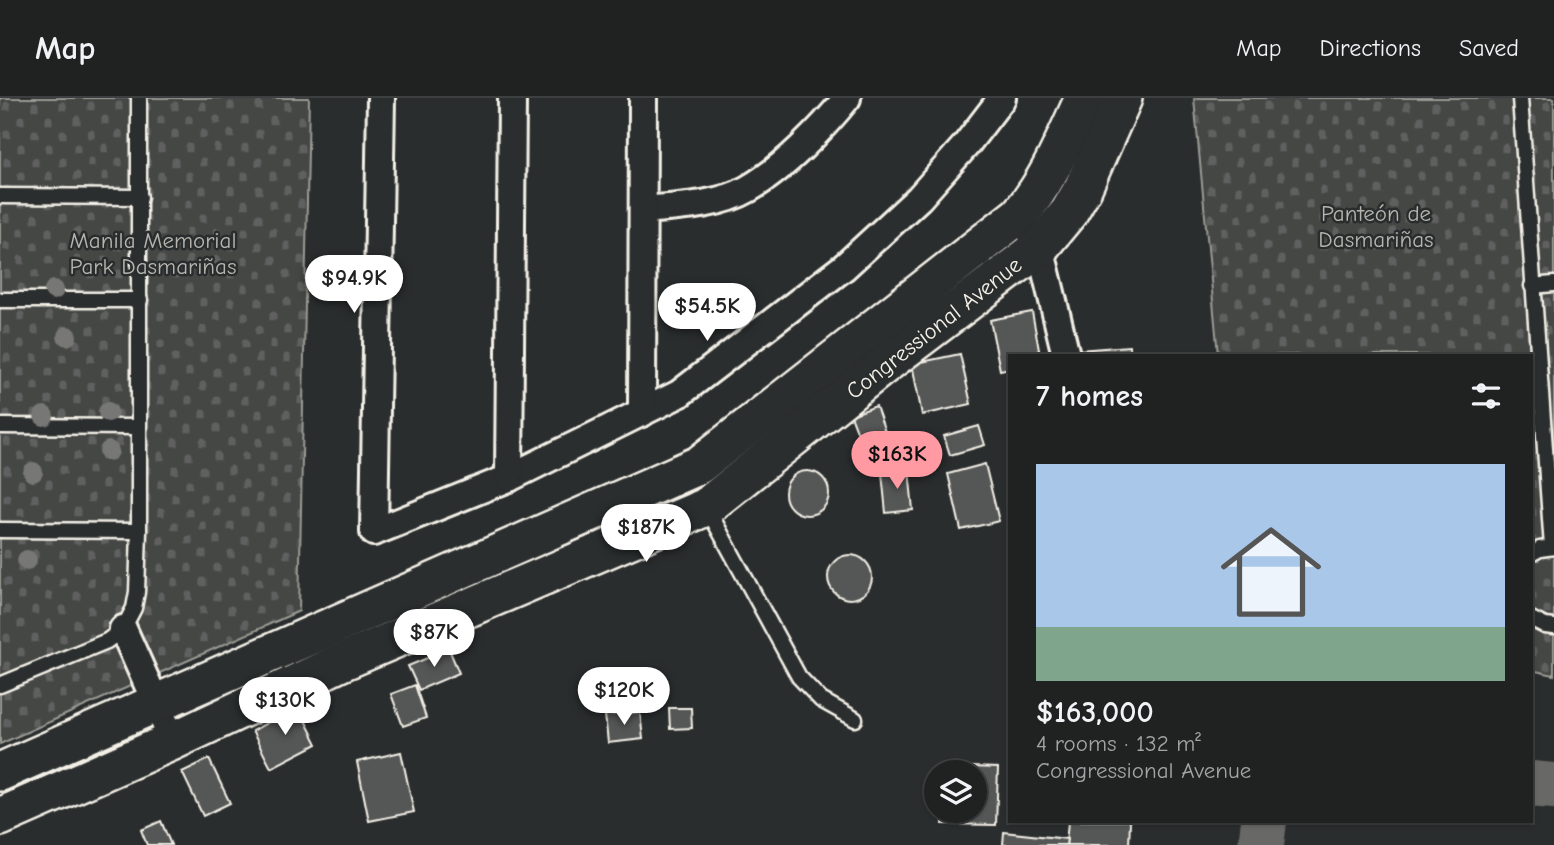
<!DOCTYPE html>
<html lang="en">
<head>
<meta charset="utf-8">
<style>
  :root { --surface:#202222; --page:#282a2a; --text:#f1f3f6; --muted:#a2a4a5; --line:#3d3f40; --accent:#ff9aa2 }
  body { margin:0; font-family:"Comic Neue",sans-serif; background:var(--page); color:var(--text); height:100vh; display:flex; flex-direction:column; font-size:26px; white-space:nowrap }
  * { box-sizing:border-box; margin:0 }
  p { font-size:23px; color:var(--muted) }
  .icon { flex:none; width:38px; height:38px; fill:none; stroke:currentColor; stroke-width:2; stroke-linecap:round; stroke-linejoin:round }
  .map { position:relative; flex:1; overflow:hidden }
  .drawer { position:absolute; left:1008px; top:256px; width:525px; height:469px; display:flex; flex-direction:column; background:var(--surface); border-radius:0px; box-shadow:0 2px 5px #0004,0 0 0 2px var(--line) }
  .drawer>* { flex:none }
  .controls { position:absolute; left:924px; top:662px; display:grid; gap:14px }
  .controls a { display:grid; place-items:center; width:63px; height:63px; border-radius:50%; background:var(--surface); box-shadow:0 2px 5px #0004,0 0 0 2px var(--line); font-size:35px }
  .price { position:absolute; translate:-50% -60px; padding:0 16px; border-radius:24px; background:#fff; color:#222; font-size:23px; line-height:46px; filter:drop-shadow(0 2px 4px #0008) }
  .price::after { content:''; position:absolute; left:50%; top:42px; width:21px; height:16px; margin-left:-10px; background:inherit; clip-path:polygon(0 0,100% 0,50% 100%) }
  .price.on { background:var(--accent); color:#111 }
  ul { padding:0; list-style:none }
  li { display:grid; align-content:center; gap:14px; height:371px; padding:0 28px }
  li span { display:grid; place-items:center; height:217px; border-radius:0px; color:#555 }
  li>.icon { margin-inline-start:auto }
  span .icon { width:126px; height:126px; fill:#fffc; stroke-width:1 }
  li b { font-size:30px }
  h2 { display:flex; justify-content:space-between; align-items:center; height:84px; padding:0 28px; font-size:30px }
  header { display:flex; align-items:center; gap:42px; box-sizing:border-box; height:98px; padding:0 35px; background:var(--surface); border-bottom:2px solid var(--line) }
  header strong { font-size:33px }
  nav { display:flex; gap:38px; margin-inline-start:auto; font-size:24px }
  .map>svg:first-child { display:block }
</style>
</head>
<body>
<header>
<strong>Map</strong>
<nav><a>Map</a><a>Directions</a><a>Saved</a></nav>
</header>
<div class="map">
<svg width="1554" height="747" viewBox="0 0 1554 747">
  <defs>
    <pattern id="cemetery-stones" width="16" height="16" patternUnits="userSpaceOnUse" patternTransform="scale(1.75)"><rect width="16" height="16" fill="#444645"/><path d="M2 7V4a2 2 0 0 1 4 0v3zM10 15v-3a2 2 0 0 1 4 0v3z" fill="#606160"/></pattern>
  </defs>
  <rect width="100%" height="100%" fill="#2a2d2e"/>
  <filter id="ink" filterUnits="userSpaceOnUse"><feTurbulence type="fractalNoise" baseFrequency=".0143" numOctaves="2"/><feDisplacementMap in="SourceGraphic" scale="14" xChannelSelector="R" yChannelSelector="G"/><feConvolveMatrix kernelMatrix="1 2 1 2 8 2 1 2 1" color-interpolation-filters="sRGB"/></filter>
  <g filter="url(#ink)">
    <g fill="url(#cemetery-stones)" stroke="#9c9c96" stroke-width="2">
      <polygon points="0,0 309,0 299,513 0,646"/>
      <polygon points="1194,0 1554,0 1554,577 1531,572 1531,257 1218,257"/>
    </g>
    <g fill="none" stroke-linecap="round" stroke-linejoin="round">
      <g stroke="#676866" stroke-width="46">
        <polyline points="1531,686 1554,688"/>
        <polyline points="1261,747 1264,723"/>
      </g>
    </g>
    <g fill="#555756" stroke="#f4f1e8" stroke-width="2">
      <polygon points="1032,214 1040,257 1010,257 1010,270 1000,272 990,222"/>
      <polygon points="1129,248 1130,257 1079,257 1079,252"/>
      <polygon points="960,256 971,306 922,317 912,266"/>
      <polygon points="876,308 889,345 865,354 851,317"/>
      <polygon points="979,328 985,347 950,357 944,338"/>
      <polygon points="985,366 999,423 961,432 948,376"/>
      <polygon points="909,372 913,412 886,415 882,375"/>
      <circle cx="807" cy="395" r="22"/>
      <circle cx="850" cy="479" r="22"/>
      <polygon points="449,551 459,575 419,592 408,568"/>
      <polygon points="415,587 426,620 403,628 391,596"/>
      <polygon points="298,608 317,646 271,670 252,633"/>
      <polygon points="669,610 691,610 692,630 670,631"/>
      <polygon points="640,614 643,641 608,645 605,617"/>
      <polygon points="401,654 414,714 369,723 357,664"/>
      <polygon points="209,661 230,705 203,718 182,674"/>
      <polygon points="944,668 998,670 996,727 943,726 943,712 975,712 975,674 944,674"/>
      <polygon points="161,723 171,747 147,747 141,732"/>
      <polygon points="1068,723 1130,723 1129,747 1066,747"/>
      <polygon points="1004,734 1067,741 1066,747 1003,747"/>
    </g>
    <g fill="none" stroke-linecap="round" stroke-linejoin="round">
      <defs>
        <g id="service">
          <polyline points="1520,0 1552,449"/>
          <polyline points="0,98 140,99"/>
          <polyline points="1532,188 1554,186"/>
          <polyline points="0,202 140,202"/>
          <polyline points="0,328 137,329"/>
          <polyline points="707,410 799,579 821,602 855,621"/>
          <polyline points="0,432 139,433"/>
          <polyline points="1531,456 1540,451 1554,449"/>
          <polyline points="1531,521 1545,528 1554,529"/>
          <polyline points="0,587 107,543 123,531 134,510 137,494 139,433 139,0"/>
        </g>
        <g id="minor">
          <polyline points="381,0 374,434 509,380 679,296 844,169 919,100 966,47 1002,0"/>
          <path d="M643,112C676,109 719,108 748,91C783,71 822,31 847,0"/>
          <polyline points="1031,135 1040,149 1066,257"/>
          <polyline points="642,315 643,0"/>
          <polyline points="509,380 512,0"/>
          <polyline points="123,531 173,643"/>
        </g>
        <g id="secondary">
          <path d="M0,674L699,367L1019,117C1049,83 1065,41 1084,0"/>
          <polyline points="0,719 173,643 339,565 706,409 879,271 1040,149 1069,114 1083,90 1123,0"/>
        </g>
      </defs>
      <use href="#service" stroke="#f4f1e8" stroke-width="19"/>
      <use href="#minor" stroke="#f4f1e8" stroke-width="32"/>
      <use href="#secondary" stroke="#f4f1e8" stroke-width="42"/>
      <use href="#service" stroke="#2a2d2e" stroke-width="14"/>
      <use href="#minor" stroke="#2a2d2e" stroke-width="26"/>
      <use href="#secondary" stroke="#2a2d2e" stroke-width="37"/>
    </g>
    <g fill="#777875">
      <circle cx="54" cy="192" r="10"/>
      <circle cx="67" cy="238" r="10"/>
      <circle cx="108" cy="314" r="10"/>
      <circle cx="44" cy="318" r="10"/>
      <circle cx="109" cy="353" r="10"/>
      <circle cx="33" cy="374" r="10"/>
      <circle cx="27" cy="462" r="10"/>
    </g>
  </g>
  <g text-anchor="middle" dominant-baseline="central" stroke-width="5" stroke-linejoin="round" paint-order="stroke">
    <g font-size="23" fill="#b6b5af" stroke="#2a2d2e">
      <text x="1376" y="115">Panteón de<tspan x="1376" dy="26">Dasmariñas</tspan></text>
      <text x="153" y="142">Manila Memorial<tspan x="153" dy="26">Park Dasmariñas</tspan></text>
    </g>
    <g font-size="23" fill="#f4f1e8" stroke="#2a2d2e">
      <text transform="translate(934 230) rotate(-38)">Congressional Avenue</text>
    </g>
  </g>
</svg>
<div class="controls">
<a><svg class="icon" aria-label="layers" viewBox="0 0 24 24"><path d="M12 4l9 5-9 5-9-5zM3 14l9 5 9-5"/></svg></a>
</div>
<b class="price" style="left:354px;top:217px">$94.9K</b>
<b class="price" style="left:707px;top:245px">$54.5K</b>
<b class="price on" style="left:897px;top:393px">$163K</b>
<b class="price" style="left:646px;top:466px">$187K</b>
<b class="price" style="left:434px;top:571px">$87K</b>
<b class="price" style="left:624px;top:629px">$120K</b>
<b class="price" style="left:285px;top:639px">$130K</b>
<section class="drawer">
<h2>7 homes<svg class="icon" aria-label="filters" viewBox="0 0 24 24"><path d="M4 7h16M4 17h16"/><circle cx="9" cy="7" r="2"/><circle cx="15" cy="17" r="2"/></svg></h2>
<ul>
<li><span style="background:linear-gradient(#a9c7e8 75%,#7fa58c 0)"><svg class="icon" aria-label="home" viewBox="0 0 24 24"><path d="M3 11l9-7 9 7M6 9v11h12V9"/></svg></span><div><b>$163,000</b><p>4 rooms · 132 m²</p><p>Congressional Avenue</p></div></li>
</ul>
</section>
</div>
</body>
</html>
